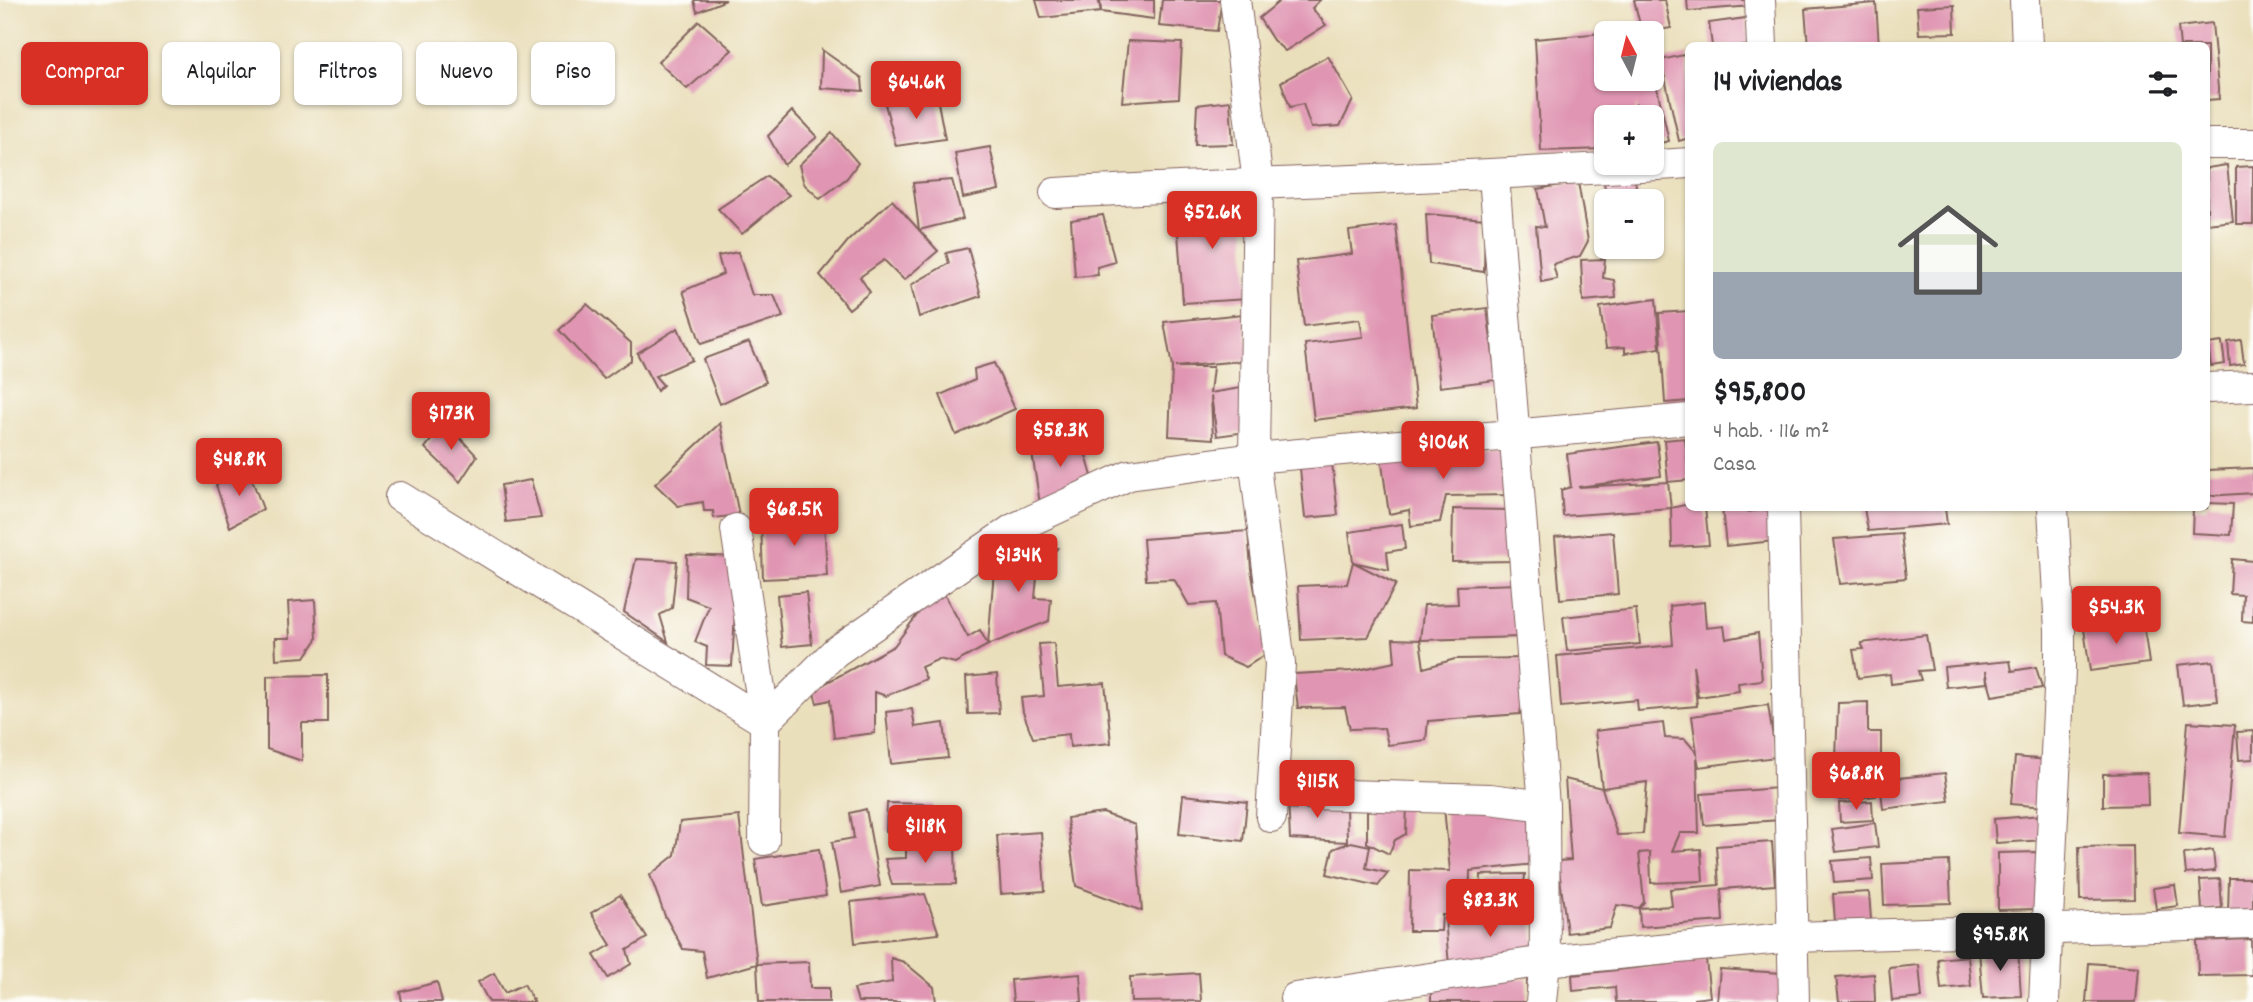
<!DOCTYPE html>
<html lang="es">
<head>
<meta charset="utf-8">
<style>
  :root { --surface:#fff; --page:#f2f2f2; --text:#202124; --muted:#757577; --line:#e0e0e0; --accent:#d93025 }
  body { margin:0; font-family:Dekko,sans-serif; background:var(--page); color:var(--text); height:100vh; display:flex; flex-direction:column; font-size:26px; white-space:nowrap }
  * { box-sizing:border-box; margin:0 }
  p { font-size:23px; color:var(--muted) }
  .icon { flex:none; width:38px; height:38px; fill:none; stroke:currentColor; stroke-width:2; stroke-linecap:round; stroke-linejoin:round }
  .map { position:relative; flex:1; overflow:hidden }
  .side { position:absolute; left:1685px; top:42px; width:525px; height:469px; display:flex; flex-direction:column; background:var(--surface); border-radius:10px; box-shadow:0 2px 5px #0004 }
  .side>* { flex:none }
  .banner { position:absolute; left:21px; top:42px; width:665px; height:63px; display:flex; gap:14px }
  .needle { width:46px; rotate:353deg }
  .fabs { position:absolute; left:1594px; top:21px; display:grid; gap:14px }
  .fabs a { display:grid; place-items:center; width:70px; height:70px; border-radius:10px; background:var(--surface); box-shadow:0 2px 5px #0004; font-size:35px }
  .price { position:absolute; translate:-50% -60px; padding:0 16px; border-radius:7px; background:var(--accent); color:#fff; font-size:23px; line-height:46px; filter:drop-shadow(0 2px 4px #0008) }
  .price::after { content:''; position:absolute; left:50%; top:42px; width:21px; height:16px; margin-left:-10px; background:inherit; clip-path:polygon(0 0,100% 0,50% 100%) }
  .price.selected { background:#222; color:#fff }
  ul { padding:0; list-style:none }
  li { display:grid; align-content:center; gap:14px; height:371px; padding:0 28px }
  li+li { border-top:2px solid var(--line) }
  li span { display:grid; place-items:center; height:217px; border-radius:10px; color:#555 }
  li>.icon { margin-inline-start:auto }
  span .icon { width:126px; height:126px; fill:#fffc; stroke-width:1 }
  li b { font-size:30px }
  h2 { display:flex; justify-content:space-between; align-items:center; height:84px; padding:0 28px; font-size:30px }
  .chip { padding:0 24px; border-radius:10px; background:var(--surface); box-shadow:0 2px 5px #0004; font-size:24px; line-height:63px }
  .chip.selected { background:var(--accent); color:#fff }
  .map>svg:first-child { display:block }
</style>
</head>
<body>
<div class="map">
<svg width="2253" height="1002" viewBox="0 0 2253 1002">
  <rect width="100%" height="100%" fill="#fdfcf7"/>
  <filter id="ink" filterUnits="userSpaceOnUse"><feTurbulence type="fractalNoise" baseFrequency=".0143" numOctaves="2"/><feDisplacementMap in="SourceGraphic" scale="14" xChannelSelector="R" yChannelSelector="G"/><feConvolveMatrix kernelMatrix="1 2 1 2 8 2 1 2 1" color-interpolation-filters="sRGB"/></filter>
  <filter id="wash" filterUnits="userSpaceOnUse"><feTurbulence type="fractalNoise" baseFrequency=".00686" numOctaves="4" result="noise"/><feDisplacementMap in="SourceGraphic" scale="28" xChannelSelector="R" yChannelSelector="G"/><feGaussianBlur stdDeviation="1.57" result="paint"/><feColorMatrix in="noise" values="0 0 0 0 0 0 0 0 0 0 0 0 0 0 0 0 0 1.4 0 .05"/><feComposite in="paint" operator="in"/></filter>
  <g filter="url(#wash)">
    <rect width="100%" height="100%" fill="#eadfbb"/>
    <g id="blocks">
      <g fill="#e096b2">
        <polygon points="694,0 726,0 697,12"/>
        <polygon points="1036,0 1097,0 1099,2 1101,12 1041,18"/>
        <polygon points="1100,0 1154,0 1154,19 1101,12"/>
        <polygon points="1162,0 1222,0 1217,31 1159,26"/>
        <polygon points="1281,0 1320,0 1312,8 1326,25 1285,51 1273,40 1259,18"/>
        <polygon points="1634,0 1665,0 1671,28 1642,33"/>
        <polygon points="1687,0 1751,0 1752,6 1688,11"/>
        <polygon points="1876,3 1879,46 1808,46 1805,9"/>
        <polygon points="1954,5 1955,33 1919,34 1917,7"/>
        <polygon points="1746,18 1749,46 1712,46 1709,23"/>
        <polygon points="699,21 732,50 687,89 658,62"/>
        <polygon points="2212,23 2219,99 2207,100 2207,46 2180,46 2178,27"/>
        <polygon points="1602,33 1603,65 1606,65 1606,79 1652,79 1653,70 1669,141 1652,145 1652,117 1639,117 1636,103 1636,117 1606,117 1606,149 1541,151 1535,39"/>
        <polygon points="1128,41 1182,43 1179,98 1122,102"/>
        <polygon points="822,50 862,78 863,91 821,88"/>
        <polygon points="1688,54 1689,138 1679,141 1661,60"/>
        <polygon points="1328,56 1353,100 1340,126 1311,128 1303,104 1290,107 1281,82"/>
        <polygon points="937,97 945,139 896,146 885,104"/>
        <polygon points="1230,101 1233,144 1195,145 1197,105"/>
        <polygon points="792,111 817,137 784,165 768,136"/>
        <polygon points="832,133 858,163 847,178 820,199 804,184 799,165"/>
        <polygon points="990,147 999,190 963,198 955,153"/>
        <polygon points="2227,165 2233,221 2207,224 2207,168"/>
        <polygon points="2253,166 2253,224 2236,224 2236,167"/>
        <polygon points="767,176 789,195 742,234 718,209"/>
        <polygon points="1635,179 1638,201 1606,201 1604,181"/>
        <polygon points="952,180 963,219 919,230 913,183"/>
        <polygon points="1578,182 1588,241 1580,256 1553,264 1557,279 1541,282 1536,226 1545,227 1538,189"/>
        <polygon points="892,200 938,251 904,280 884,260 860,277 870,292 849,309 820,275 848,241"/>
        <polygon points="1243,200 1248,299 1183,303 1176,204"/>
        <polygon points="1426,214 1485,219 1484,272 1429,264"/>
        <polygon points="1103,215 1115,262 1097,267 1098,275 1075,277 1071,220"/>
        <polygon points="1396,225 1416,408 1314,420 1305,344 1363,337 1360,319 1304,326 1296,261 1352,254 1349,231"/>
        <polygon points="968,248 981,296 919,317 911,285 949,263 946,253"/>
        <polygon points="738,252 752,295 774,295 783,317 701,344 683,291 723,274 718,256"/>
        <polygon points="1605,259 1603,278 1614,280 1616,298 1583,301 1581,260"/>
        <polygon points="1656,299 1660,348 1625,353 1625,347 1606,348 1600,307"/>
        <polygon points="587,304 631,343 631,360 604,379 559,330"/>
        <polygon points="1487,308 1496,380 1440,387 1432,315"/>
        <polygon points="1689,311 1689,401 1665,403 1659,313"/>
        <polygon points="1243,314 1251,360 1175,367 1213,367 1210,393 1247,387 1254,431 1217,436 1211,396 1213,439 1169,436 1172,367 1164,322"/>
        <polygon points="678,328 692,360 655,376 663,385 657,391 637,353"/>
        <polygon points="2241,340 2244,364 2230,366 2228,342"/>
        <polygon points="749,342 766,382 720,404 703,359"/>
        <polygon points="2222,342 2225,364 2211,366 2208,344"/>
        <polygon points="994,363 1015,409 956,435 940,395 975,380 974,369"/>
        <polygon points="445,422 477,456 460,482 425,448"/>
        <polygon points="720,423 739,515 714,518 713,511 704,511 703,502 678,506 655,484"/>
        <polygon points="1081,438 1092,476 1040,504 1032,453"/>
        <polygon points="1685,438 1689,480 1668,482 1664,440"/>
        <polygon points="1657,442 1661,476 1578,487 1668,482 1671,508 1563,516 1561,490 1571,487 1567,454"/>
        <polygon points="1511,449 1511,495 1446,496 1440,522 1411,526 1409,510 1389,514 1381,457"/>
        <polygon points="1331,454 1338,515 1305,518 1299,458"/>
        <polygon points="2253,468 2253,493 2207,496 2207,470"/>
        <polygon points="248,469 263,509 230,527 216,485"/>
        <polygon points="531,480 541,518 506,522 501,485"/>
        <polygon points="2207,503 2233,504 2231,535 2192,533 2193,508 2207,508"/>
        <polygon points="1689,504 1689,508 1705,508 1709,545 1672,547 1671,508"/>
        <polygon points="1722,508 1746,508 1747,512 1770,509 1774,541 1726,546"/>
        <polygon points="1864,508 1945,508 1947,524 1868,531"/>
        <polygon points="1453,509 1510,510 1513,561 1452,562"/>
        <polygon points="824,518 827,576 763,579 761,520"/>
        <polygon points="1402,524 1405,549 1387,552 1389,570 1353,562 1396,584 1368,637 1301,640 1298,586 1347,584 1353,562 1349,532"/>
        <polygon points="1248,531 1251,569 1266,654 1246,667 1221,656 1216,603 1189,605 1174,579 1146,580 1143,539"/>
        <polygon points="1613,532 1618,594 1560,599 1555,537"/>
        <polygon points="1901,534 1906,578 1840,584 1834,539"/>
        <polygon points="1035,546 1058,548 1038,566 1035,598 1051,599 1049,621 988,645 995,558"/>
        <polygon points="687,555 738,557 732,666 706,665 707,647 695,642 709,606 686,597"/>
        <polygon points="636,559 677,561 672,608 660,615 668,642 624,612"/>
        <polygon points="2232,559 2253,561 2253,622 2242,621 2243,595 2230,594"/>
        <polygon points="1518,584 1520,637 1420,640 1424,668 1455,659 1529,658 1520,714 1428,721 1426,740 1388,745 1384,728 1350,729 1345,707 1298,708 1294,674 1353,671 1395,662 1393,639 1420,640 1424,605 1458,604 1457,586"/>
        <polygon points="806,592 812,644 782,647 777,595"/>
        <polygon points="944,594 968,637 980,630 988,645 955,663 939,659 921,667 926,679 886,696 875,692 875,733 834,738 830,700 817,703 813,690 894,646 932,595"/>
        <polygon points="315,600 317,639 305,657 276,659 275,638 290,638 288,602"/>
        <polygon points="1704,602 1706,628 1724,626 1726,639 1758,633 1762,680 1738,683 1739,691 1698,697 1693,665 1697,706 1638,711 1637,700 1561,707 1557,656 1673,645 1670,606"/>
        <polygon points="1636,609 1640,644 1567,651 1563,617"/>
        <polygon points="2143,621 2149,663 2090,671 2084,629"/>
        <polygon points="1926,635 1932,670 1918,671 1921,680 1891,684 1890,674 1858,678 1853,650 1864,649 1861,643"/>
        <polygon points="1054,643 1058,687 1105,683 1111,743 1070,747 1069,734 1033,738 1023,712 1021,698 1044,696 1039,644"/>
        <polygon points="2010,661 2012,671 2036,667 2042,688 1992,696 1986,671 1987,683 1946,687 1944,667"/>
        <polygon points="2213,661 2218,701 2183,705 2178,665"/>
        <polygon points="997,674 999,713 968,714 966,677"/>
        <polygon points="328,675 328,723 302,723 302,761 267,749 267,676"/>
        <polygon points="1868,702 1868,732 1881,732 1881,760 1836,760 1838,703"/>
        <polygon points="1768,705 1776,757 1699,767 1697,756 1699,833 1680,833 1672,851 1701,849 1703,881 1651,883 1650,852 1639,853 1644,902 1639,908 1617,905 1610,928 1567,933 1558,861 1571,860 1565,779 1602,788 1617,835 1643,834 1647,782 1602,788 1595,731 1663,723 1665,738 1685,739 1697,753 1692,716"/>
        <polygon points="912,709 915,727 944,723 948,758 891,764 886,712"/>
        <polygon points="2188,722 2235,725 2225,837 2179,833"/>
        <polygon points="2253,731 2253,759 2239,760 2237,732"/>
        <polygon points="2015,757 2048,760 2045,807 2011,804"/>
        <polygon points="1838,766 1874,766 1876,796 1839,800"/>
        <polygon points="1945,773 1949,801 1883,809 1880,780"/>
        <polygon points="2147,773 2148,805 2103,806 2103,774"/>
        <polygon points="1778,788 1781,820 1704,825 1701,794"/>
        <polygon points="1183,795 1247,802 1243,841 1179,834"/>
        <polygon points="1288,796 1346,805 1347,842 1290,839"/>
        <polygon points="1872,801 1873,820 1840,822 1839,803"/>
        <polygon points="887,803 933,804 932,833 886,831"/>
        <polygon points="1367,804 1407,804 1406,834 1395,840 1389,854 1367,843"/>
        <polygon points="1444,807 1531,814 1535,864 1470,871 1469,915 1442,915 1441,931 1409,931 1410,870 1450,871"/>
        <polygon points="866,809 880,886 841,893 832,842 854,838 850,813"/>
        <polygon points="1103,813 1135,825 1142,911 1076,886 1067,818"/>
        <polygon points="2043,815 2045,840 1996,843 1994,819"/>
        <polygon points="739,816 757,964 707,978 702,951 683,949 665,916 650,875 675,855 680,822"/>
        <polygon points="1875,823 1878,847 1836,852 1832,829"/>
        <polygon points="1041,832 1045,891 1001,894 997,835"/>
        <polygon points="1351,842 1370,846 1366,868 1388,873 1378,886 1327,874 1333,849"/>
        <polygon points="1772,842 1775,885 1721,889 1723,921 1640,927 1639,908 1672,906 1670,889 1719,885 1716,846"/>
        <polygon points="955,843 956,884 892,885 885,859 906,858 906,844"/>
        <polygon points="2133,846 2134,899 2080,900 2079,847"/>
        <polygon points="819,849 826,896 762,906 755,859"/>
        <polygon points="2213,850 2215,871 2186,874 2184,854"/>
        <polygon points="2039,852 2040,909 1998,910 1998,853"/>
        <polygon points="1871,858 1873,880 1834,883 1832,861"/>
        <polygon points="1949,861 1951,903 1884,905 1882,864"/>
        <polygon points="1525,874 1522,912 1479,909 1481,875"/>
        <polygon points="2229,878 2253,878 2253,914 2228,913"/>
        <polygon points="2220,879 2222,908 2202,910 2200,880"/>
        <polygon points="2175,885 2178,906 2156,909 2153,888"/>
        <polygon points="1869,892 1871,920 1835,922 1833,894"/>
        <polygon points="925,894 939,934 855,943 851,902"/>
        <polygon points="620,895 647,938 627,950 631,964 608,978 594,955 611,945 591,913"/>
        <polygon points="1532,912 1536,960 1449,966 1445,918"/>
        <polygon points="2251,939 2252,975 2198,976 2197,941"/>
        <polygon points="2018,948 2021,996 1983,998 1979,951"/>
        <polygon points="1968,956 1971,986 1941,989 1938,959"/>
        <polygon points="891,958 904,962 934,987 936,1002 858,1002 854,989 892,982"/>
        <polygon points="1706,960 1710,997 1694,999 1694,1002 1616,1002 1615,987 1573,991 1572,975"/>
        <polygon points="809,962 810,988 829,988 829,1002 759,1002 757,964"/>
        <polygon points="2089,963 2139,967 2136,1002 2086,1002"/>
        <polygon points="1919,965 1922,998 1892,1001 1889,968"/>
        <polygon points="1720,969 1782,973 1779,1002 1717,1002"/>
        <polygon points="494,973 505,993 524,984 534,1002 489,1002 478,982"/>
        <polygon points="1199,973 1201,1001 1131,1002 1130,977"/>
        <polygon points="1080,974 1082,1002 1013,1002 1011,980"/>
        <polygon points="1874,974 1875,1002 1839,1002 1836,977"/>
        <polygon points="1527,979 1527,1002 1431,1002 1431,980"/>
        <polygon points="437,982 442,1002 402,1002 400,992"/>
      </g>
    </g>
  </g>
  <g filter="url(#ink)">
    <use href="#blocks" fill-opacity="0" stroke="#82625d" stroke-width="2"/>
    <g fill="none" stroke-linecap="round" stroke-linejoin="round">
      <defs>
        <g id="minor">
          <polyline points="1235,0 1258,183 1254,458 1280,664 1271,817"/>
          <polyline points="1760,0 1762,46"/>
          <polyline points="2025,0 2027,46"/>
          <polyline points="2207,144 2253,144"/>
          <polyline points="1494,176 1544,806 1545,961 1541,1002"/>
          <path d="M1055,193C1266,182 1477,177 1689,163"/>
          <polyline points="2207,388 2253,386"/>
          <polyline points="400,497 765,722 736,529"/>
          <polyline points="1783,508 1794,1002"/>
          <polyline points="1273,793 1490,799 1544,806"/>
          <polyline points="764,840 765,722 835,652 1013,529 1129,475 1254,458 1689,419"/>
          <polyline points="1295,998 1545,961 1793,937 2253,923"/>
          <polyline points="2044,1002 2060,670 2060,630 2053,508"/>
        </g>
      </defs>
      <use href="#minor" stroke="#82625d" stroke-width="32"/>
      <use href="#minor" stroke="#fff" stroke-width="30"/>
    </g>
  </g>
</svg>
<div class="fabs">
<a><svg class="needle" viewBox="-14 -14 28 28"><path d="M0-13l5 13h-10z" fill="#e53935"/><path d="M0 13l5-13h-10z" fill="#757577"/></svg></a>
<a>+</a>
<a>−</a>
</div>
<b class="price" style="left:916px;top:121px">$64.6K</b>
<b class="price" style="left:1212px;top:251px">$52.6K</b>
<b class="price" style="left:451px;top:452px">$173K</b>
<b class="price" style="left:1060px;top:469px">$58.3K</b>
<b class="price" style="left:1443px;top:481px">$106K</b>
<b class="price" style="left:239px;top:498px">$48.8K</b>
<b class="price" style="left:794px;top:548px">$68.5K</b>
<b class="price" style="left:1018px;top:594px">$134K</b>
<b class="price" style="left:2116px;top:646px">$54.3K</b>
<b class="price" style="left:1856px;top:812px">$68.8K</b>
<b class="price" style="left:1317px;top:820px">$115K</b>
<b class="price" style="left:925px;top:865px">$118K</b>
<b class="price" style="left:1490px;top:939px">$83.3K</b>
<b class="price selected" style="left:2000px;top:973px">$95.8K</b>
<div class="banner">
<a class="chip selected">Comprar</a>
<a class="chip">Alquilar</a>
<a class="chip">Filtros</a>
<a class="chip">Nuevo</a>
<a class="chip">Piso</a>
</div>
<section class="side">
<h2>14 viviendas<svg class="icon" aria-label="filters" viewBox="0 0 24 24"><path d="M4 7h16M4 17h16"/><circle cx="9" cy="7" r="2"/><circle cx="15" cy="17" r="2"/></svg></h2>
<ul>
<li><span style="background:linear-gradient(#dfe7d0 60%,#9aa5b1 0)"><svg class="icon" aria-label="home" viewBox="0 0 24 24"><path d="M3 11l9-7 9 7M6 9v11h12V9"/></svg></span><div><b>$95,800</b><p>4 hab. · 116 m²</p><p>Casa</p></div></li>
</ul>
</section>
</div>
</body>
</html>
